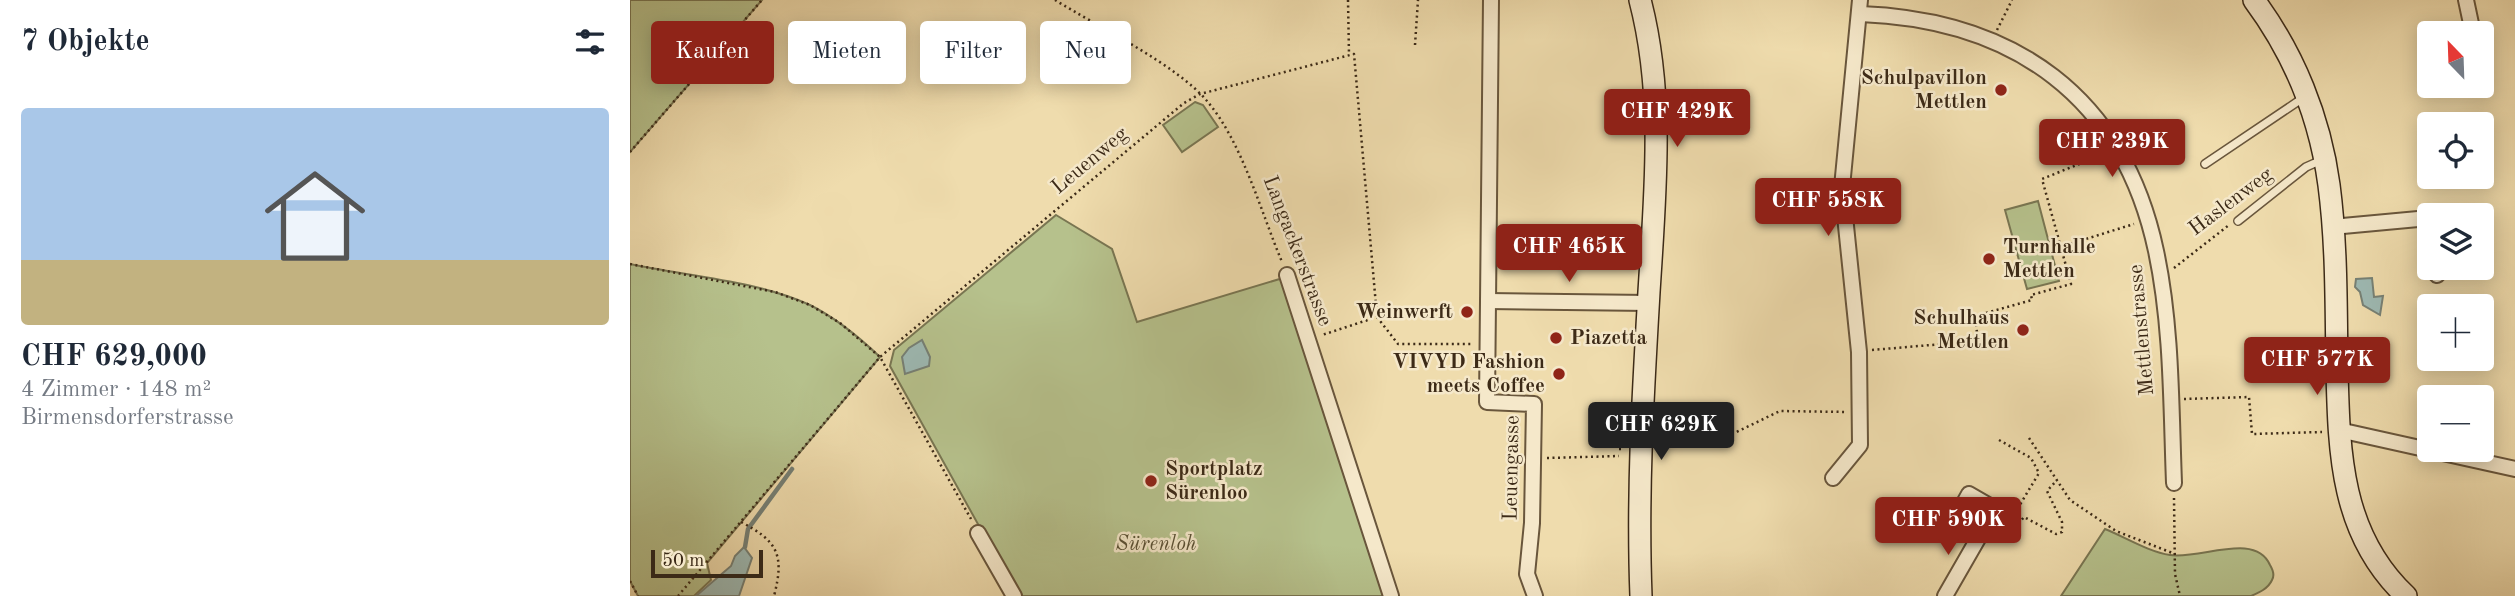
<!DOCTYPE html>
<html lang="de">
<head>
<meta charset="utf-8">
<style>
  :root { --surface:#fff; --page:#f6f6f7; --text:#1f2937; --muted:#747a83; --accent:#8f2418 }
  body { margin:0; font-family:"Old Standard TT",serif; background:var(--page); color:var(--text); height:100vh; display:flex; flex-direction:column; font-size:26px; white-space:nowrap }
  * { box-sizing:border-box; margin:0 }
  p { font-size:23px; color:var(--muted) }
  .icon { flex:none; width:38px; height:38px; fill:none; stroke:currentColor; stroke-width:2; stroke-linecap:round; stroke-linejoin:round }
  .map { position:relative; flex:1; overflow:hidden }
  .side { display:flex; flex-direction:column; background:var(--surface); width:630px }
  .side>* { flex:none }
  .top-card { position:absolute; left:21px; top:21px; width:665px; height:63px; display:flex; gap:14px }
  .needle { width:46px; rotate:337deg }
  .buttons { position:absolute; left:1787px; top:21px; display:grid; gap:14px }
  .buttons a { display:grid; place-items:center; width:77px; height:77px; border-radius:7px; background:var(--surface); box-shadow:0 4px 18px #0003; font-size:35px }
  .scale { position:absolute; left:21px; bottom:18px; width:112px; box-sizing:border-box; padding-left:7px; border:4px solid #3c2a17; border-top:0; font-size:19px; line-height:24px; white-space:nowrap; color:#3c2a17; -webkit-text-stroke:5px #f5e8ca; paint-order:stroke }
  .price { position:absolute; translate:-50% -60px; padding:0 16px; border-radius:7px; background:var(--accent); color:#fff; font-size:23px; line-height:46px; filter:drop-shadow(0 2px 4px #0008) }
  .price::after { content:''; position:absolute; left:50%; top:42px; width:21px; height:16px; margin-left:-10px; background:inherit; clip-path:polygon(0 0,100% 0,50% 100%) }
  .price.on { background:#222; color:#fff }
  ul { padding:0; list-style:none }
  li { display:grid; align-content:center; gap:14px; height:371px; padding:0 21px }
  li span { display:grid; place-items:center; height:217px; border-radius:7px; color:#555 }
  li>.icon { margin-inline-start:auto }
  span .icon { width:126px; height:126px; fill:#fffc; stroke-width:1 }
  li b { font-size:30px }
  h2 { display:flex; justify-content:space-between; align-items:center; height:84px; padding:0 21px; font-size:30px }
  .pill { padding:0 24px; border-radius:7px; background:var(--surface); box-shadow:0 4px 18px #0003; font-size:24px; line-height:63px }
  .pill.on { background:var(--accent); color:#fff }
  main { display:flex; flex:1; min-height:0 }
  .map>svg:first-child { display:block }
</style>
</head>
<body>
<main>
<section class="side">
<h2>7 Objekte<svg class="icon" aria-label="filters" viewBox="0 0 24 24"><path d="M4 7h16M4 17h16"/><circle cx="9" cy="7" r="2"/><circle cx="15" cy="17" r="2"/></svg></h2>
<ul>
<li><span style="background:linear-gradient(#a9c7e8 70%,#c2b280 0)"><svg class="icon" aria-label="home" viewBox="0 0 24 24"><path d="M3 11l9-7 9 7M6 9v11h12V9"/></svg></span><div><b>CHF 629,000</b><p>4 Zimmer · 148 m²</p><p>Birmensdorferstrasse</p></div></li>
</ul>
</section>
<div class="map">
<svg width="1885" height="596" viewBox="0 0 1885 596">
  <rect width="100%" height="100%" fill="#efdcad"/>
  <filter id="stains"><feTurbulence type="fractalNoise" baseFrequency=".00286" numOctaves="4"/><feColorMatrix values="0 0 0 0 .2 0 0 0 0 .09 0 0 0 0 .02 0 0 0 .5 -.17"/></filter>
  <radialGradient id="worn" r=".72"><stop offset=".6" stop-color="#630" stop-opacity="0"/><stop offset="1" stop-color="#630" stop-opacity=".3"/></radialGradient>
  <g fill="#b6c18c" stroke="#797652" stroke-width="2">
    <polygon points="0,0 132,0 0,152"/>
    <polygon points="565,102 573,105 588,127 552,152 533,125"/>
    <polygon points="1408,201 1429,281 1397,289 1375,210"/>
    <polygon points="426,215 482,249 507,322 653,278 756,596 388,596 260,366 264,350"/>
    <path d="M0,264C57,276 128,281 180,305C206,318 229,337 250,357L77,563L81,580L64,596H8L0,581Z"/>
    <path d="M1475,529C1495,537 1519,552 1540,555C1570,560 1625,531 1640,565C1643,570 1645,575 1642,580C1638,589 1628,593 1621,596H1431Z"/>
  </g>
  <g fill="#9db9b3" stroke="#768075" stroke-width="2">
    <polygon points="1742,278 1744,297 1753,296 1750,315 1733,305 1730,292 1725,287 1726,279"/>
    <polygon points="292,340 300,357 299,366 275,374 272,357 279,348"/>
    <polygon points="114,547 122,558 109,596 66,596 101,566 105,556"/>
  </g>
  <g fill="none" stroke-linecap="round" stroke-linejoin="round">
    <polyline stroke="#768075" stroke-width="4.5" points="115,547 118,529 162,469"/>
    <defs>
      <g id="service">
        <polyline points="1575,164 1673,98"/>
        <polyline points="1608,221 1676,167 1694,159"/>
      </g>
      <g id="minor">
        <polyline points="861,0 857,402 904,404 902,523 897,574 905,596"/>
        <polyline points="1836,0 1843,33"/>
        <path d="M1231,14C1384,20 1493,96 1526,251C1542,326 1541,406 1544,483"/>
        <polyline points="1702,227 1799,218"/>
        <polyline points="657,275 761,596"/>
        <polyline points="1807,275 1808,268"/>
        <polyline points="858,301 1019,303"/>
        <polyline points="1709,430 1799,450"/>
        <polyline points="1799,450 1885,469"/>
        <polyline points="1203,478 1230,445 1229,352 1212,187 1230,0"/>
        <polyline points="348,533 384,596"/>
        <polyline points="1315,596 1365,509 1339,494 1324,521 1351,535"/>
      </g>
      <g id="secondary">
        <path d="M1010,0C1035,96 1025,194 1019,292C1013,394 1007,494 1011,596"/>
        <path d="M1624,0C1664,54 1690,118 1699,185C1707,246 1706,309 1707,370C1709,454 1711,535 1776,596"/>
      </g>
    </defs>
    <use href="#service" stroke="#69563c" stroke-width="10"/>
    <use href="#minor" stroke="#69563c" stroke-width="18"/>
    <use href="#secondary" stroke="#3c2a17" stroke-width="24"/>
    <g stroke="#3c2a17" stroke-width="2.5" stroke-dasharray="2 3.5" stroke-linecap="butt">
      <path d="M425,0C467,26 547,65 577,101C612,142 631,212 652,262"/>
      <polyline points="718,0 719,55"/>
      <polyline points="1367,30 1382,0"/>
      <polyline points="785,45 788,0"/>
      <polyline points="0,152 132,0"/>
      <polyline points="1430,247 1504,224"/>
      <polyline points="0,264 145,292 180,305 210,323 250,357 341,519"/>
      <polyline points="1544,268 1599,225"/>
      <polyline points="747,317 768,344 842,344"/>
      <polyline points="1242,350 1348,341 1345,316 1402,300 1401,295 1441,284 1412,179 1474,154"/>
      <polyline points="1554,399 1619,397 1622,434 1692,432"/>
      <polyline points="1031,436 1096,437 1150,411 1217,412"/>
      <polyline points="1399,438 1440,500 1486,531 1545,554"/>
      <polyline points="1369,440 1401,458 1409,473 1382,518"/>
      <polyline points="989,449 991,449"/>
      <polyline points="917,458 989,456"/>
      <polyline points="1544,498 1545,574 1550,596"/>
      <polyline points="1378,516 1390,522 1394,517 1426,534 1432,532 1432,522 1417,491 1427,480"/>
      <path d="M111,522C147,541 155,554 144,596"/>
      <polyline points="0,581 8,596"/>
      <polyline points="48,596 250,357 554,103 570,94 724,54 747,317 692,335"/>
    </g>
    <use href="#service" stroke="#f5e8ca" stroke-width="7"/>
    <use href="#minor" stroke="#f5e8ca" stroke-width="14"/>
    <use href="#secondary" stroke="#f5e8ca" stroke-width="21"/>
  </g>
  <g fill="#8f2418" stroke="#f5e8ca" stroke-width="2.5">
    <circle cx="1371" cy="90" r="7"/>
    <circle cx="1359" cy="259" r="7"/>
    <circle cx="837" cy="312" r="7"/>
    <circle cx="1393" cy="330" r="7"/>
    <circle cx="926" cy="338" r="7"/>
    <circle cx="929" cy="374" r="7"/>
    <circle cx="521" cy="481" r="7"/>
  </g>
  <g text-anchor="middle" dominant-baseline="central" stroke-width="5" stroke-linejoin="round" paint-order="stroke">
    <g font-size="21" font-weight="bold" fill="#3c2a17" stroke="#f5e8ca" text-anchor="end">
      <text x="1357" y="78">Schulpavillon<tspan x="1357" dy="24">Mettlen</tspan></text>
      <text x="1373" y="247" text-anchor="start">Turnhalle<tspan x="1373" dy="24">Mettlen</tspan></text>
      <text x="823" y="312">Weinwerft</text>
      <text x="1379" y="318">Schulhaus<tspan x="1379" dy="24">Mettlen</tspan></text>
      <text x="940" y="338" text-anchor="start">Piazetta</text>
      <text x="915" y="362">VIVYD Fashion<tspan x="915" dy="24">meets Coffee</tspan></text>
      <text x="535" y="469" text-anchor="start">Sportplatz<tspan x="535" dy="24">Sürenloo</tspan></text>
    </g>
    <g font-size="21" fill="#3c2a17" stroke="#f5e8ca">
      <text transform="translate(460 161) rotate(-40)">Leuenweg</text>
      <text transform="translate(1601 202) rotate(-37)">Haslenweg</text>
      <text transform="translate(667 251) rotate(69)">Langackerstrasse</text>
      <text transform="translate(1512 330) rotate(-95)">Mettlenstrasse</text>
      <text transform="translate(882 468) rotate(-89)">Leuengasse</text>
    </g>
    <g font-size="21" font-style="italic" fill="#5a5034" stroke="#f5e8ca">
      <text x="526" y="544">Sürenloh</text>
    </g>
  </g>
  <rect width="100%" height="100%" filter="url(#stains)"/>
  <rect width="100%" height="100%" fill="url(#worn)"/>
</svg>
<div class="buttons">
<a><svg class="needle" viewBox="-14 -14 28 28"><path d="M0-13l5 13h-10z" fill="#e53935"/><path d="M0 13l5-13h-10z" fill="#747a83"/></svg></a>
<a><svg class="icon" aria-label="locate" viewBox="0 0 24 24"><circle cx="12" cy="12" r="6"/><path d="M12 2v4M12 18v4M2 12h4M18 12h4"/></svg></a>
<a><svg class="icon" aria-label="layers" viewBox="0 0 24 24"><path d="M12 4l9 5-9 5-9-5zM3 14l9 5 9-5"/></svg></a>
<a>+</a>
<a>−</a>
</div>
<div class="scale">50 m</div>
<b class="price" style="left:1047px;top:149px">CHF 429K</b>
<b class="price" style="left:1482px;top:179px">CHF 239K</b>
<b class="price" style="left:1198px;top:238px">CHF 558K</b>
<b class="price" style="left:939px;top:284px">CHF 465K</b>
<b class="price" style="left:1687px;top:397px">CHF 577K</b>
<b class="price on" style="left:1031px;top:462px">CHF 629K</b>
<b class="price" style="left:1318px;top:557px">CHF 590K</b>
<div class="top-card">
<a class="pill on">Kaufen</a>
<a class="pill">Mieten</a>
<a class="pill">Filter</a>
<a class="pill">Neu</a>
</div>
</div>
</main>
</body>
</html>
